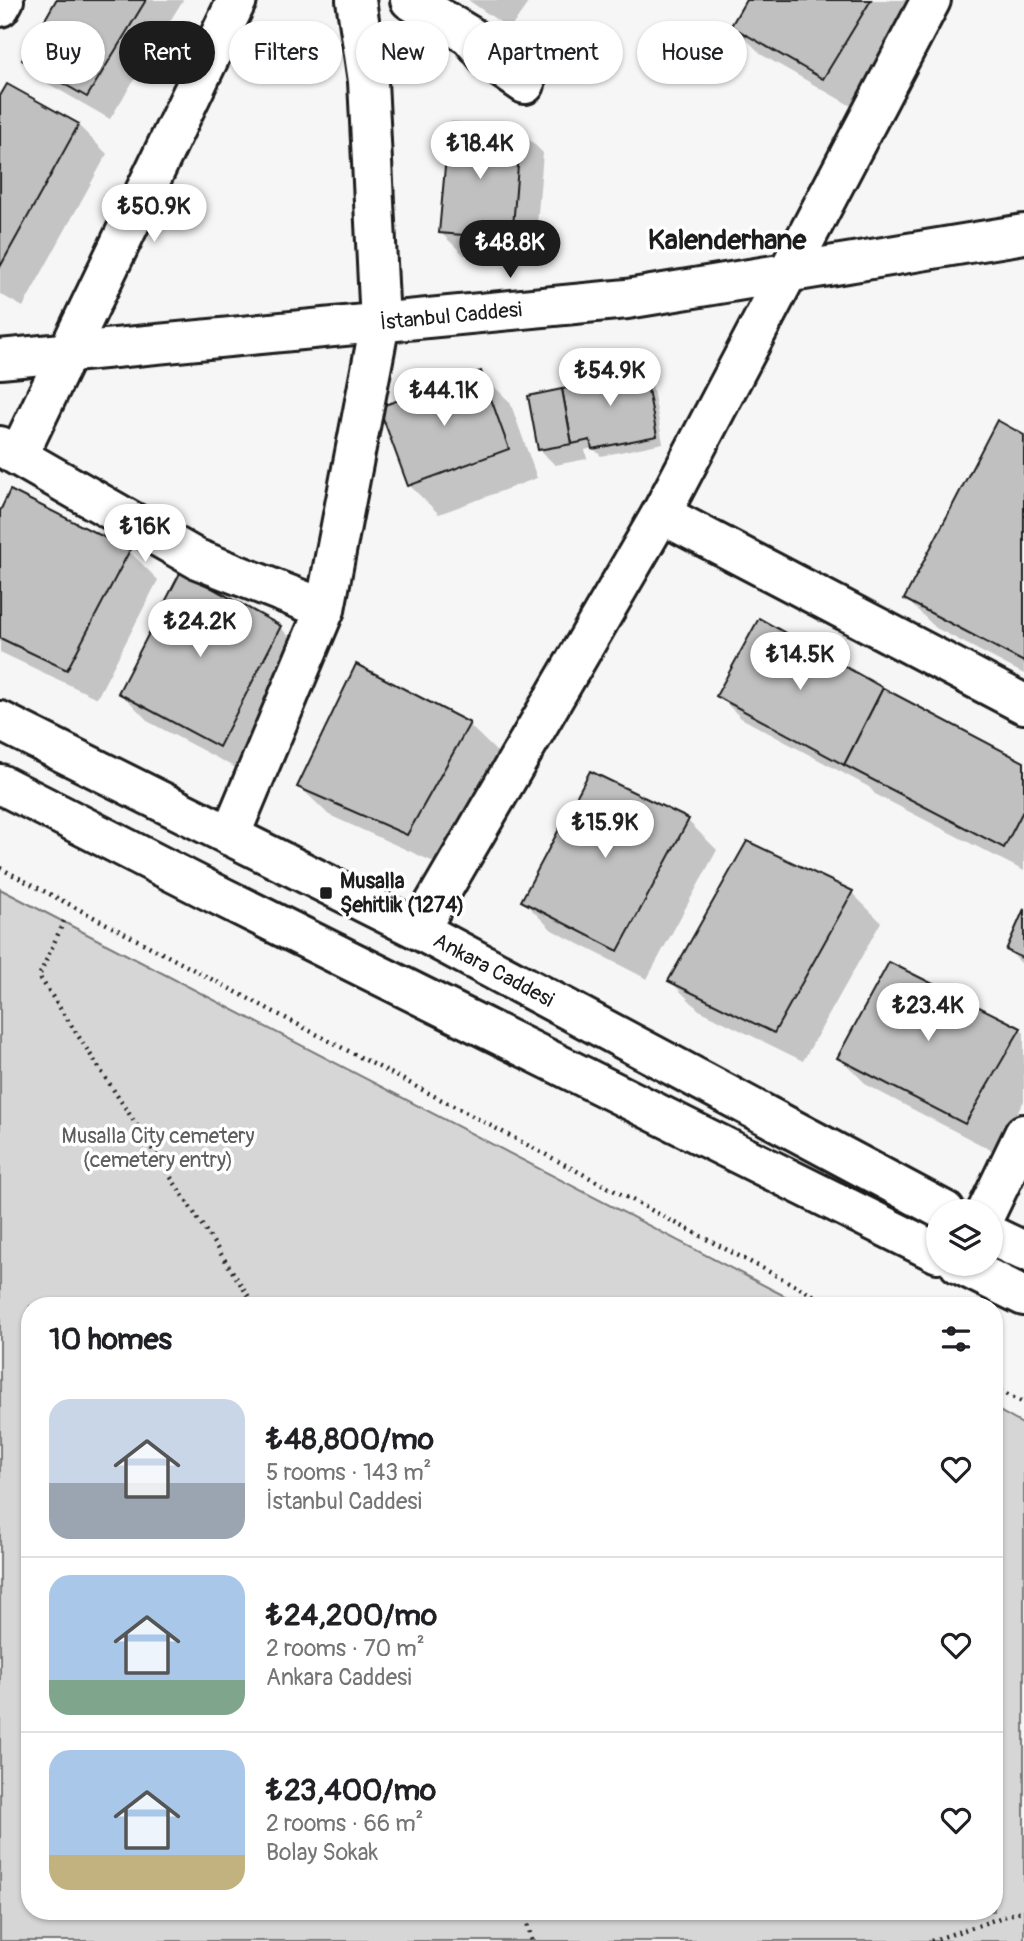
<!DOCTYPE html>
<html lang="en">
<head>
<meta charset="utf-8">
<style>
  :root { --surface:#fff; --page:#f2f2f2; --text:#202124; --muted:#757577; --line:#e0e0e0; --accent:#1c1c1c }
  body { margin:0; font-family:Pangolin,sans-serif; background:var(--page); color:var(--text); height:100vh; display:flex; flex-direction:column; font-size:26px; white-space:nowrap }
  * { box-sizing:border-box; margin:0 }
  p { font-size:23px; color:var(--muted) }
  .icon { flex:none; width:38px; height:38px; fill:none; stroke:currentColor; stroke-width:2; stroke-linecap:round; stroke-linejoin:round }
  .map { position:relative; flex:1; overflow:hidden }
  .details { position:absolute; left:21px; top:1297px; width:982px; height:623px; display:flex; flex-direction:column; background:var(--surface); border-radius:28px; box-shadow:0 2px 5px #0004 }
  .details>* { flex:none }
  .guide { position:absolute; left:21px; top:21px; width:984px; height:63px; display:flex; gap:14px }
  .buttons { position:absolute; left:926px; top:1199px; display:grid; gap:14px }
  .buttons a { display:grid; place-items:center; width:77px; height:77px; border-radius:50%; background:var(--surface); box-shadow:0 2px 5px #0004; font-size:35px }
  .price { position:absolute; translate:-50% -60px; padding:0 16px; border-radius:24px; background:#fff; color:#222; font-size:23px; line-height:46px; filter:drop-shadow(0 2px 4px #0008) }
  .price::after { content:''; position:absolute; left:50%; top:42px; width:21px; height:16px; margin-left:-10px; background:inherit; clip-path:polygon(0 0,100% 0,50% 100%) }
  .price.current { background:var(--accent); color:#fff }
  ul { padding:0; list-style:none }
  li { display:flex; align-items:center; gap:21px; height:175px; padding:0 28px }
  li+li { border-top:2px solid var(--line) }
  li span { display:grid; place-items:center; flex:none; width:196px; height:140px; border-radius:21px; color:#555 }
  li>.icon { margin-inline-start:auto }
  span .icon { width:84px; height:84px; fill:#fffc; stroke-width:1 }
  li b { font-size:30px }
  h2 { display:flex; justify-content:space-between; align-items:center; height:84px; padding:0 28px; font-size:30px }
  .chip { padding:0 24px; border-radius:32px; background:var(--surface); box-shadow:0 2px 5px #0004; font-size:24px; line-height:63px }
  .chip.current { background:var(--accent); color:#fff }
  .map>svg:first-child { display:block }
</style>
</head>
<body>
<div class="map">
<svg width="1024" height="1941" viewBox="0 0 1024 1941">
  <rect width="100%" height="100%" fill="#f6f6f6"/>
  <filter id="ink" filterUnits="userSpaceOnUse"><feTurbulence type="fractalNoise" baseFrequency=".0143" numOctaves="2"/><feDisplacementMap in="SourceGraphic" scale="14" xChannelSelector="R" yChannelSelector="G"/><feConvolveMatrix kernelMatrix="1 2 1 2 8 2 1 2 1" color-interpolation-filters="sRGB"/></filter>
  <g filter="url(#ink)">
    <polygon fill="#d6d6d6" stroke="#797979" stroke-width="2" points="0,889 802,1305 30,1306 30,1911 994,1911 994,1408 1024,1425 1024,1941 0,1941"/>
    <g fill="#0003">
      <polygon points="58,0 183,0 110,119 47,83 24,60"/>
      <polygon points="468,0 530,0 510,29"/>
      <polygon points="748,0 917,0 853,107 762,55 733,26"/>
      <polygon points="0,100 78,125 107,154 23,307 0,294"/>
      <polygon points="520,130 543,153 534,261 464,255 441,233"/>
      <polygon points="643,366 650,374 663,443 601,456 593,448 585,450 587,459 555,465 540,450 582,387"/>
      <polygon points="480,373 510,402 537,478 439,514 409,485"/>
      <polygon points="1024,437 1024,674 936,628 906,599"/>
      <polygon points="0,515 129,551 158,580 97,698 0,652"/>
      <polygon points="280,627 309,657 249,775 149,722 120,692"/>
      <polygon points="357,666 469,725 499,754 436,863 329,815 299,786"/>
      <polygon points="882,690 1024,764 1024,871 875,794 869,787 741,718 718,695"/>
      <polygon points="688,821 717,850 647,979 552,930 523,901"/>
      <polygon points="748,843 852,893 881,922 803,1061 699,1010 670,981"/>
      <polygon points="1024,914 1024,966 1008,950"/>
      <polygon points="1020,1029 1024,1033 1024,1101 995,1152 868,1086 839,1057"/>
    </g>
    <g fill="#c0c0c0" stroke="#1c1c1c" stroke-width="2">
      <polygon points="56,0 146,0 87,97 22,60"/>
      <polygon points="746,0 871,0 823,79 731,26"/>
      <polygon points="7,84 79,124 0,267 0,96"/>
      <polygon points="449,123 521,129 512,239 439,233"/>
      <polygon points="643,364 657,436 592,449 590,440 572,444 562,389 580,386 578,377"/>
      <polygon points="481,371 509,449 408,486 379,407"/>
      <polygon points="562,389 572,444 538,450 528,396"/>
      <polygon points="997,420 1024,435 1024,662 904,599"/>
      <polygon points="10,490 130,550 67,670 0,638 0,511"/>
      <polygon points="181,571 281,626 219,747 118,693"/>
      <polygon points="759,618 883,688 844,765 716,696"/>
      <polygon points="356,664 470,723 407,835 297,787"/>
      <polygon points="883,688 1024,762 1024,809 1004,848 844,765"/>
      <polygon points="590,771 689,819 618,951 521,901"/>
      <polygon points="747,841 853,891 774,1033 668,981"/>
      <polygon points="1024,909 1024,959 1006,950"/>
      <polygon points="889,962 1021,1028 965,1124 837,1058"/>
    </g>
    <g fill="none" stroke-linecap="round" stroke-linejoin="round">
      <defs>
        <g id="minor">
          <polyline points="410,0 470,36 490,60 525,84"/>
          <polyline points="0,7 4,0"/>
          <path id="s1" d="M0,359L627,299L1024,234"/>
          <polyline points="0,446 197,559 325,609"/>
          <polyline points="18,456 237,0"/>
          <polyline points="661,514 1024,704"/>
          <polyline points="230,836 325,609 380,323 368,81 356,0"/>
          <polyline points="419,930 661,514 931,0"/>
          <polyline points="987,1211 1024,1134"/>
        </g>
        <g id="major">
          <path id="s2" d="M0,721L419,930L945,1211"/>
          <polyline points="0,784 206,889 938,1253"/>
          <polyline points="990,1235 1024,1251"/>
          <polyline points="959,1264 1024,1296"/>
        </g>
      </defs>
      <use href="#minor" stroke="#1c1c1c" stroke-width="44"/>
      <use href="#major" stroke="#1c1c1c" stroke-width="44"/>
      <g stroke="#1c1c1c" stroke-width="4.5" stroke-dasharray="2 5" stroke-linecap="butt">
        <polyline points="0,868 834,1306"/>
        <polyline points="64,921 39,976 255,1306"/>
        <polyline points="994,1388 1024,1403"/>
        <polyline points="524,1911 532,1941"/>
        <polyline points="931,1941 1024,1910"/>
      </g>
      <use href="#minor" stroke="#fff" stroke-width="38"/>
      <use href="#major" stroke="#fff" stroke-width="38"/>
    </g>
  </g>
  <rect fill="#1c1c1c" stroke="#fff" stroke-width="2.5" x="319" y="886" width="14" height="14" rx="3.5"/>
  <g text-anchor="middle" dominant-baseline="central" stroke-width="7" stroke-linejoin="round" paint-order="stroke">
    <g font-size="21" fill="#1c1c1c" stroke="#fff">
      <text stroke="none"><textPath href="#s1" startOffset="453">İstanbul Caddesi</textPath></text>
      <text stroke="none"><textPath href="#s2" startOffset="553">Ankara Caddesi</textPath></text>
    </g>
    <g font-size="21" font-weight="bold" fill="#1c1c1c" stroke="#fff" text-anchor="start">
      <text x="340" y="881">Musalla<tspan x="340" dy="24">Şehitlik (1274)</tspan></text>
    </g>
    <g font-size="21" fill="#5d5d5d" stroke="#fff">
      <text x="158" y="1136">Musalla City cemetery<tspan x="158" dy="24">(cemetery entry)</tspan></text>
    </g>
    <g font-size="28" font-weight="bold" fill="#1c1c1c" stroke="#fff">
      <text x="727" y="240">Kalenderhane</text>
    </g>
  </g>
</svg>
<div class="buttons">
<a><svg class="icon" aria-label="layers" viewBox="0 0 24 24"><path d="M12 4l9 5-9 5-9-5zM3 14l9 5 9-5"/></svg></a>
</div>
<b class="price" style="left:480px;top:181px">₺18.4K</b>
<b class="price" style="left:154px;top:244px">₺50.9K</b>
<b class="price current" style="left:510px;top:280px">₺48.8K</b>
<b class="price" style="left:610px;top:408px">₺54.9K</b>
<b class="price" style="left:444px;top:428px">₺44.1K</b>
<b class="price" style="left:145px;top:564px">₺16K</b>
<b class="price" style="left:200px;top:659px">₺24.2K</b>
<b class="price" style="left:800px;top:692px">₺14.5K</b>
<b class="price" style="left:605px;top:860px">₺15.9K</b>
<b class="price" style="left:928px;top:1043px">₺23.4K</b>
<div class="guide">
<a class="chip">Buy</a>
<a class="chip current">Rent</a>
<a class="chip">Filters</a>
<a class="chip">New</a>
<a class="chip">Apartment</a>
<a class="chip">House</a>
</div>
<section class="details">
<h2>10 homes<svg class="icon" aria-label="filters" viewBox="0 0 24 24"><path d="M4 7h16M4 17h16"/><circle cx="9" cy="7" r="2"/><circle cx="15" cy="17" r="2"/></svg></h2>
<ul>
<li><span style="background:linear-gradient(#c9d6e8 60%,#9aa5b1 0)"><svg class="icon" aria-label="home" viewBox="0 0 24 24"><path d="M3 11l9-7 9 7M6 9v11h12V9"/></svg></span><div><b>₺48,800/mo</b><p>5 rooms · 143 m²</p><p>İstanbul Caddesi</p></div><svg class="icon" aria-label="heart" viewBox="0 0 24 24"><path d="M12 20l-8-8c-3-5 5-10 8-4 3-6 11-1 8 4z"/></svg></li>
<li><span style="background:linear-gradient(#a9c7e8 75%,#7fa58c 0)"><svg class="icon" aria-label="home" viewBox="0 0 24 24"><path d="M3 11l9-7 9 7M6 9v11h12V9"/></svg></span><div><b>₺24,200/mo</b><p>2 rooms · 70 m²</p><p>Ankara Caddesi</p></div><svg class="icon" aria-label="heart" viewBox="0 0 24 24"><path d="M12 20l-8-8c-3-5 5-10 8-4 3-6 11-1 8 4z"/></svg></li>
<li><span style="background:linear-gradient(#a9c7e8 75%,#c2b280 0)"><svg class="icon" aria-label="home" viewBox="0 0 24 24"><path d="M3 11l9-7 9 7M6 9v11h12V9"/></svg></span><div><b>₺23,400/mo</b><p>2 rooms · 66 m²</p><p>Bolay Sokak</p></div><svg class="icon" aria-label="heart" viewBox="0 0 24 24"><path d="M12 20l-8-8c-3-5 5-10 8-4 3-6 11-1 8 4z"/></svg></li>
</ul>
</section>
</div>
</body>
</html>
